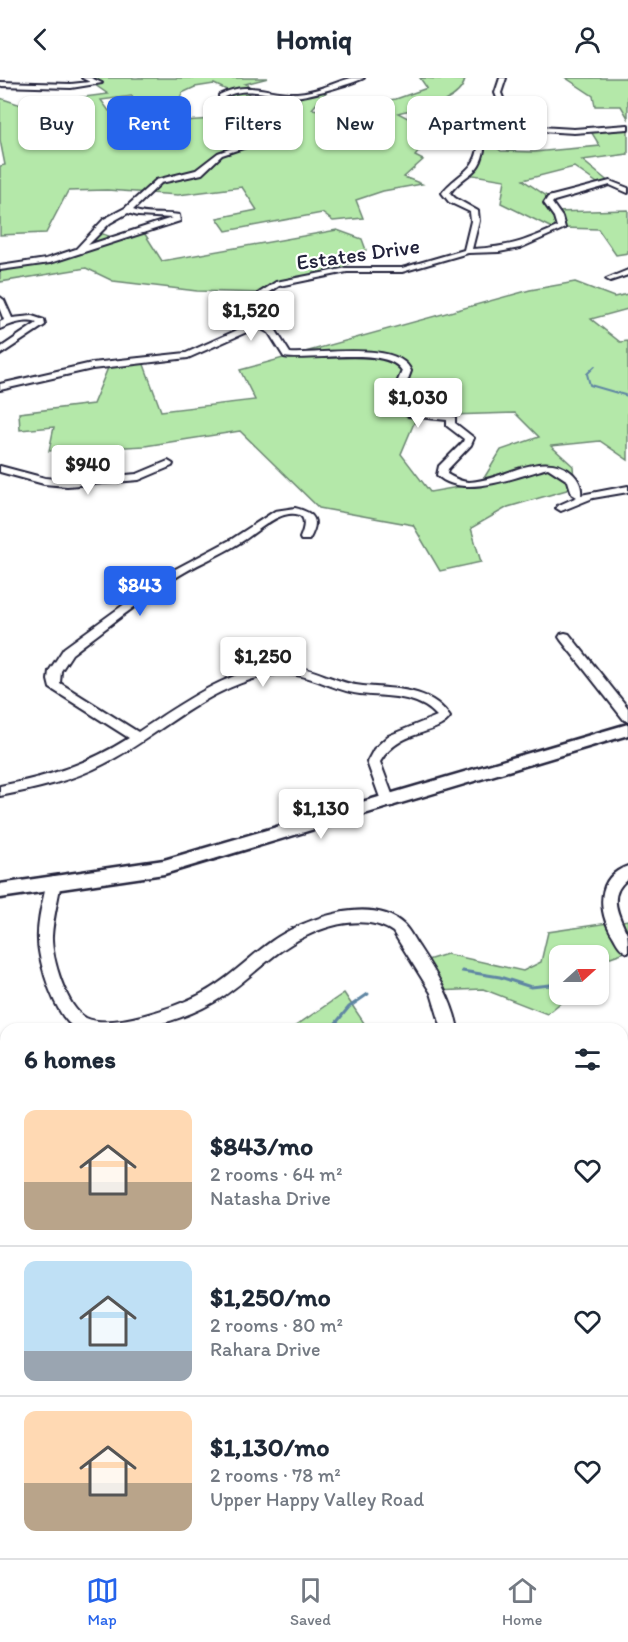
<!DOCTYPE html>
<html lang="en">
<head>
<meta charset="utf-8">
<style>
  :root { --surface:#fff; --page:#f6f6f7; --text:#1f2937; --muted:#747a83; --line:#e0e1e3; --accent:#2563eb }
  body { margin:0; font-family:Itim,sans-serif; background:var(--page); color:var(--text); height:100vh; display:flex; flex-direction:column; font-size:22px; white-space:nowrap }
  * { box-sizing:border-box; margin:0 }
  p { font-size:20px; color:var(--muted) }
  .icon { flex:none; width:33px; height:33px; fill:none; stroke:currentColor; stroke-width:2; stroke-linecap:round; stroke-linejoin:round }
  .map { position:relative; flex:1; overflow:hidden }
  .side { position:absolute; left:0px; top:945px; width:628px; height:536px; display:flex; flex-direction:column; background:var(--surface); border-radius:18px 18px 0 0; box-shadow:0 2px 4px #0004 }
  .side>* { flex:none }
  .hud { position:absolute; left:18px; top:18px; width:592px; height:54px; display:flex; gap:12px }
  .needle { width:39px; rotate:69deg }
  .controls { position:absolute; left:549px; top:867px; display:grid; gap:12px }
  .controls a { display:grid; place-items:center; width:60px; height:60px; border-radius:12px; background:var(--surface); box-shadow:0 2px 4px #0004; font-size:30px }
  .price { position:absolute; translate:-50% -51px; padding:0 14px; border-radius:6px; background:#fff; color:#222; font-size:20px; line-height:39px; filter:drop-shadow(0 2px 3px #0008) }
  .price::after { content:''; position:absolute; left:50%; top:36px; width:18px; height:14px; margin-left:-9px; background:inherit; clip-path:polygon(0 0,100% 0,50% 100%) }
  .price.current { background:var(--accent); color:#fff }
  ul { padding:0; list-style:none }
  li { display:flex; align-items:center; gap:18px; height:150px; padding:0 24px }
  li+li { border-top:2px solid var(--line) }
  li span { display:grid; place-items:center; flex:none; width:168px; height:120px; border-radius:12px; color:#555 }
  li>.icon { margin-inline-start:auto }
  span .icon { width:72px; height:72px; fill:#fffc; stroke-width:1 }
  li b { font-size:26px }
  h2 { display:flex; justify-content:space-between; align-items:center; height:72px; padding:0 24px; font-size:26px }
  .tag { padding:0 21px; border-radius:12px; background:var(--surface); box-shadow:0 2px 4px #0004; font-size:21px; line-height:54px }
  .tag.current { background:var(--accent); color:#fff }
  header { display:flex; justify-content:space-between; align-items:center; height:78px; padding:0 24px; background:var(--surface); font-size:27px; font-weight:800 }
  .tabs { display:flex; justify-content:space-around; align-items:center; height:84px; border-top:2px solid var(--line); background:var(--surface); font-size:16px; color:var(--muted) }
  .tabs a { display:grid; justify-items:center; gap:3px }
  .tabs .current { color:var(--accent) }
  .map>svg:first-child { display:block }
</style>
</head>
<body>
<header><svg class="icon" aria-label="back" viewBox="0 0 24 24"><path d="M15 5l-7 7 7 7"/></svg>Homiq<svg class="icon" aria-label="person" viewBox="0 0 24 24"><circle cx="12" cy="8" r="4"/><path d="M4 21q1-7 8-7t8 7"/></svg></header>
<div class="map">
<svg width="628" height="1480" viewBox="0 0 628 1480">
  <rect width="100%" height="100%" fill="#fff"/>
  <filter id="ink" filterUnits="userSpaceOnUse"><feTurbulence type="fractalNoise" baseFrequency=".0167" numOctaves="2"/><feDisplacementMap in="SourceGraphic" scale="12" xChannelSelector="R" yChannelSelector="G"/><feConvolveMatrix kernelMatrix="1 2 1 2 8 2 1 2 1" color-interpolation-filters="sRGB"/></filter>
  <g filter="url(#ink)">
    <g fill="#b4e8a9" stroke="#6b8572" stroke-width="1.5" fill-rule="evenodd">
      <path d="M85,0H268L245,6L255,11L248,15L255,30L275,32L298,28L301,16L313,14L333,6L312,31L338,35L367,25L396,21L427,10L420,0L465,2C458,27 421,29 398,35L441,57L420,72L415,78L423,82L404,99L422,106L383,113L356,122L363,140L333,143L322,135L226,153L217,140L257,132L242,109L178,117L107,112L68,113L46,155L0,157V88L5,87L0,62V20L21,27L108,16ZM214,6L229,13L221,18L227,40L183,43L150,35L178,26L182,15L195,9ZM132,18L136,30L109,33L101,22ZM152,40L173,49L177,55L149,65L133,59L130,48L126,44ZM261,40L284,46L269,55L246,57L236,46Z"/>
      <polygon points="566,0 628,0 628,40 621,28 595,28 593,18"/>
      <polygon points="628,49 628,76 582,82 610,105 600,107 574,89 523,102 551,121 554,134 628,132 628,175 616,177 598,151 562,150 558,153 501,125 505,102 467,96 485,66 489,63 501,73 534,74 600,68 590,52"/>
      <polygon points="337,152 362,161 366,172 337,194 276,206 263,215 197,213 113,203 86,190 0,204 0,190 47,183 78,173 94,153 117,161 143,153 162,183"/>
      <path d="M575,204L614,219L628,216V231L591,241L620,264L628,263V382L600,363L551,368L573,388L574,402L577,409L508,429L471,450L481,484L440,493L413,447L319,430L240,353L145,368L49,373L54,349L20,352L19,335L93,326L110,285L142,281L161,333L255,322L240,292L530,212ZM515,335L539,359L501,372L481,405L430,414L401,376L417,338Z"/>
      <polygon points="628,842 628,873 599,883 598,878 560,878 560,916 570,917 547,936 483,911 435,913 421,884 447,876 523,893 541,884 548,854"/>
      <polygon points="344,915 366,948 363,951 291,951"/>
      <polygon points="6,1093 6,1164 0,1167 0,1095"/>
    </g>
    <g fill="none" stroke-linecap="round" stroke-linejoin="round">
      <polyline stroke="#5f86a3" stroke-width="2" points="595,288 587,296 590,307 628,318"/>
      <g stroke="#5f86a3" stroke-width="3">
        <polyline points="462,893 500,899 531,909 560,906"/>
        <polyline points="331,951 349,929 368,916"/>
      </g>
      <polyline stroke="#5f86a3" stroke-width="4" points="0,1123 6,1121"/>
      <defs>
        <g id="minor">
          <polygon points="82,0 91,0 102,5 71,10 0,8 0,4 71,6 90,4"/>
          <path d="M351,0H364C352,6 306,19 292,19C268,18 248,7 224,19C225,41 249,49 252,67L222,77L202,96L161,105L133,132C147,138 164,134 179,137L180,143L50,185L0,192V188L46,181L76,171L104,141L125,130L156,102L196,92L218,75L246,65L220,32L219,17C249,2 267,16 297,15C316,14 333,5 351,0ZM128,135L138,138L172,140L88,167L110,145Z"/>
          <path d="M500,0H506L501,15L509,35V43L488,62L509,54L540,49L574,51L628,47V51L574,55L540,53L510,58L488,66L485,64C482,99 467,92 450,115L455,120L478,133L479,143L472,171C510,169 523,164 557,149L554,139L544,125L548,119L610,103L628,110V115L610,107L554,123L552,125L562,139L565,150L520,170L499,174L468,175L402,194H347L279,208L267,216L262,244L275,251L290,275C318,277 399,262 411,293L404,312V326C418,339 438,333 455,339V345L474,360L471,367L448,391L447,396C454,400 461,404 469,404C503,403 543,369 573,396C579,402 582,409 581,417L628,408V414L593,420L561,433L556,430L557,428L577,419L572,416L568,403L548,390C518,398 462,422 437,397L439,388L463,364L464,361L447,348V342L408,338L396,329L394,312L402,293C387,267 312,284 284,279L269,255L258,249L188,280L92,291L0,312V306L92,285L186,275L253,245L259,215L276,204L347,190H402L464,172L471,143L470,134L449,124L442,115C455,97 476,93 478,69L446,41L449,39L461,46L478,63L503,42V35L495,15Z"/>
          <polygon points="628,192 628,197 610,203 606,201"/>
          <path d="M0,219L4,222L12,240L32,238L44,242L45,247L0,277V270L37,245C24,241 12,246 0,251V244L4,242L0,232Z"/>
          <polygon points="168,383 173,386 172,388 139,402 67,408 44,406 0,394 0,388 45,400 67,402 137,396"/>
          <path d="M295,430C316,435 320,443 309,462H301L300,460C307,444 306,432 284,437C270,441 254,456 241,464C219,478 194,487 172,502C138,525 105,551 72,576L61,593L60,605L138,654C181,626 239,583 292,588C317,591 338,606 363,608C394,611 431,609 450,639C436,659 400,650 380,684L395,724L393,728H383L367,684L374,671L388,658L437,638C417,616 387,619 360,616C331,612 307,593 277,596C211,604 161,657 104,686C72,703 35,711 0,718V708C47,699 88,686 129,660L50,610L48,602L49,593L64,570L166,496L232,461L275,433Z"/>
          <polygon points="565,555 569,556 628,630 628,643 624,642 561,562 559,559 561,556"/>
          <path d="M628,788V801C606,817 619,837 627,856C628,861 628,869 628,875C620,872 617,865 613,858C598,834 595,799 628,788Z"/>
          <path d="M54,798L59,800L61,804C58,822 53,840 52,858C51,878 66,930 86,940C112,952 175,929 199,917C227,903 248,880 272,863C303,841 372,816 404,847C410,853 414,862 419,869C436,895 452,921 458,951H442L431,915L393,854C368,837 332,845 306,858C271,874 247,905 214,924C186,940 151,951 119,951C107,951 89,954 78,951C56,944 38,883 38,862C37,843 43,823 47,804L49,800Z"/>
          <polygon points="622,1156 628,1159 628,1187 622,1185"/>
          <polygon points="6,1224 6,1243 0,1245 0,1226"/>
          <polygon points="622,1369 628,1371 628,1391 622,1389"/>
        </g>
        <polygon id="tertiary" points="628,646 628,657 164,796 0,820 0,806 164,782"/>
      </defs>
      <use href="#minor" stroke="#22223b" stroke-width="4"/>
      <use href="#tertiary" stroke="#22223b" stroke-width="5"/>
      <use href="#minor" fill="#fff" fill-rule="evenodd"/>
      <use href="#tertiary" fill="#fff" fill-rule="evenodd"/>
    </g>
  </g>
  <g text-anchor="middle" dominant-baseline="central" stroke-width="4.5" stroke-linejoin="round" paint-order="stroke">
    <g font-size="22" fill="#22223b" stroke="#fff">
      <text transform="translate(358 176) rotate(-8)">Estates Drive</text>
    </g>
  </g>
</svg>
<div class="controls">
<a><svg class="needle" viewBox="-14 -14 28 28"><path d="M0-13l5 13h-10z" fill="#e53935"/><path d="M0 13l5-13h-10z" fill="#747a83"/></svg></a>
</div>
<b class="price" style="left:251px;top:264px">$1,520</b>
<b class="price" style="left:418px;top:351px">$1,030</b>
<b class="price" style="left:88px;top:418px">$940</b>
<b class="price current" style="left:140px;top:539px">$843</b>
<b class="price" style="left:263px;top:610px">$1,250</b>
<b class="price" style="left:321px;top:762px">$1,130</b>
<div class="hud">
<a class="tag">Buy</a>
<a class="tag current">Rent</a>
<a class="tag">Filters</a>
<a class="tag">New</a>
<a class="tag">Apartment</a>
</div>
<section class="side">
<h2>6 homes<svg class="icon" aria-label="filters" viewBox="0 0 24 24"><path d="M4 7h16M4 17h16"/><circle cx="9" cy="7" r="2"/><circle cx="15" cy="17" r="2"/></svg></h2>
<ul>
<li><span style="background:linear-gradient(#ffd9b3 60%,#b9a48a 0)"><svg class="icon" aria-label="home" viewBox="0 0 24 24"><path d="M3 11l9-7 9 7M6 9v11h12V9"/></svg></span><div><b>$843/mo</b><p>2 rooms · 64 m²</p><p>Natasha Drive</p></div><svg class="icon" aria-label="heart" viewBox="0 0 24 24"><path d="M12 20l-8-8c-3-5 5-10 8-4 3-6 11-1 8 4z"/></svg></li>
<li><span style="background:linear-gradient(#bfe0f5 75%,#9aa5b1 0)"><svg class="icon" aria-label="home" viewBox="0 0 24 24"><path d="M3 11l9-7 9 7M6 9v11h12V9"/></svg></span><div><b>$1,250/mo</b><p>2 rooms · 80 m²</p><p>Rahara Drive</p></div><svg class="icon" aria-label="heart" viewBox="0 0 24 24"><path d="M12 20l-8-8c-3-5 5-10 8-4 3-6 11-1 8 4z"/></svg></li>
<li><span style="background:linear-gradient(#ffd9b3 60%,#b9a48a 0)"><svg class="icon" aria-label="home" viewBox="0 0 24 24"><path d="M3 11l9-7 9 7M6 9v11h12V9"/></svg></span><div><b>$1,130/mo</b><p>2 rooms · 78 m²</p><p>Upper Happy Valley Road</p></div><svg class="icon" aria-label="heart" viewBox="0 0 24 24"><path d="M12 20l-8-8c-3-5 5-10 8-4 3-6 11-1 8 4z"/></svg></li>
</ul>
</section>
</div>
<nav class="tabs">
<a class="current"><svg class="icon" aria-label="map" viewBox="0 0 24 24"><path d="M3 6l6-2 6 2 6-2v14l-6 2-6-2-6 2zM9 4v14M15 6v14"/></svg>Map</a>
<a><svg class="icon" aria-label="saved" viewBox="0 0 24 24"><path d="M7 4h10v16l-5-4-5 4z"/></svg>Saved</a>
<a><svg class="icon" aria-label="home" viewBox="0 0 24 24"><path d="M3 11l9-7 9 7M6 9v11h12V9"/></svg>Home</a>
</nav>
</body>
</html>
